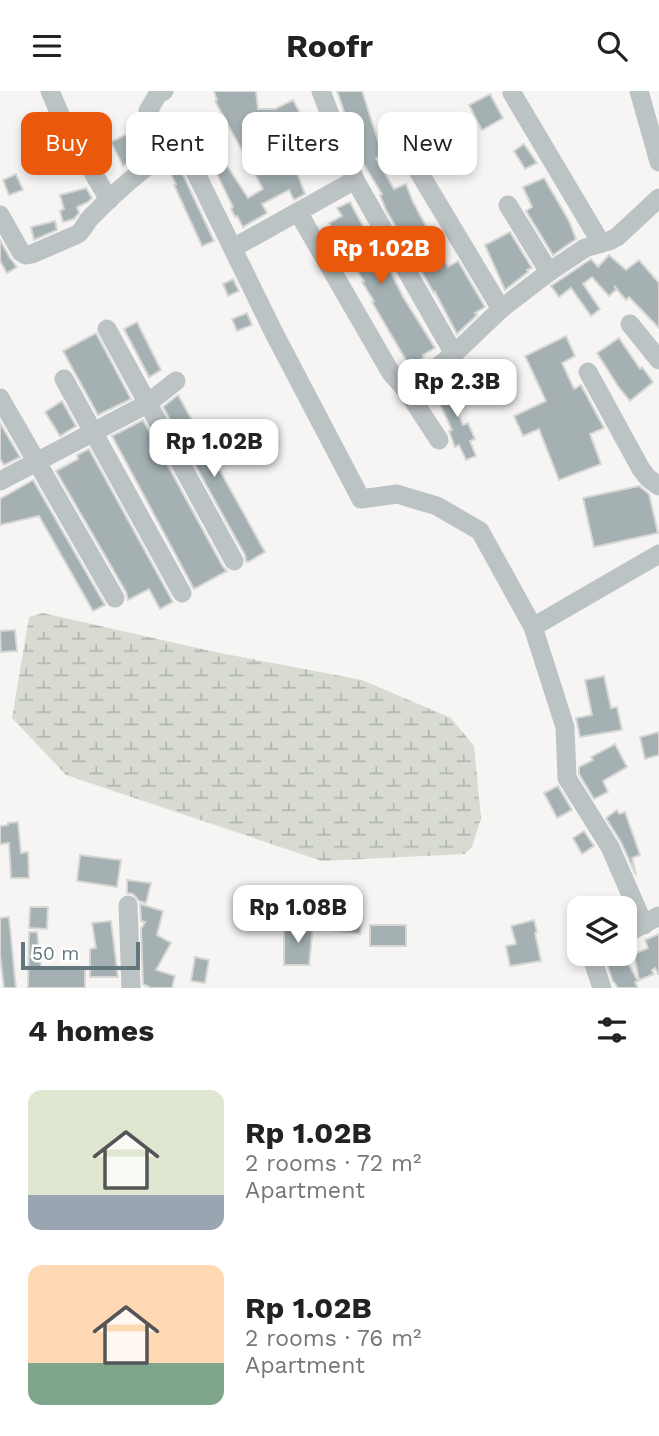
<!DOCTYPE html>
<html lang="en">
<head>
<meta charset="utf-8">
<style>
  :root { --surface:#fff; --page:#f6f6f6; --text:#222; --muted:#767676; --accent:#ea580c }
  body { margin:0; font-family:"Work Sans",sans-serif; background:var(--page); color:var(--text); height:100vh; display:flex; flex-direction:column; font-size:26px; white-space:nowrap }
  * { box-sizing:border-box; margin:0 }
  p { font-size:23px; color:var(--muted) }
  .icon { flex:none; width:38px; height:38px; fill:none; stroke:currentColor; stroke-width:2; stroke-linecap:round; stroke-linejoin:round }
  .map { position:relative; height:897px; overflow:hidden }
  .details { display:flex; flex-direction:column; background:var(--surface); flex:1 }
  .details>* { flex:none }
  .top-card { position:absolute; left:21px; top:21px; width:618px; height:63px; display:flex; gap:14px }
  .controls { position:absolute; left:567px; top:805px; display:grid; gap:14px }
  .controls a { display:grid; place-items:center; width:70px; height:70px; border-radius:14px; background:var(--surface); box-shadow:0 4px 10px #0003; font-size:35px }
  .scale { position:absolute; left:21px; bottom:18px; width:119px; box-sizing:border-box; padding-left:7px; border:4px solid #62787d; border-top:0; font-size:19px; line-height:24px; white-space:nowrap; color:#62787d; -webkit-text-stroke:5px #fff; paint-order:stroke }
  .price { position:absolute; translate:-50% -60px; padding:0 16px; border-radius:14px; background:#fff; color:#222; font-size:23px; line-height:46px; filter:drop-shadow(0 2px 4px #0008) }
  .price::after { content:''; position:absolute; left:50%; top:42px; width:21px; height:16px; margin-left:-10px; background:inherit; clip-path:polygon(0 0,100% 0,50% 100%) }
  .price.on { background:var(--accent); color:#fff }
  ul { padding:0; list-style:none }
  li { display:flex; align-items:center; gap:21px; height:175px; padding:0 28px }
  li span { display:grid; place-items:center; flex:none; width:196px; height:140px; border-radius:14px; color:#555 }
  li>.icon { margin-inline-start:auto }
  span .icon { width:84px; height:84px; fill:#fffc; stroke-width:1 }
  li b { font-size:30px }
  h2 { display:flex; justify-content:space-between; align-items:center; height:84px; padding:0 28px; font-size:30px }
  .chip { padding:0 24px; border-radius:14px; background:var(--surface); box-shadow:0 4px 10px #0003; font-size:24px; line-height:63px }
  .chip.on { background:var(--accent); color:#fff }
  header { display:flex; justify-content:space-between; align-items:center; height:91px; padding:0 28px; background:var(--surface); font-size:32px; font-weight:700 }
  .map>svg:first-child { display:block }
</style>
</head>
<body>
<header><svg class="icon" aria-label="menu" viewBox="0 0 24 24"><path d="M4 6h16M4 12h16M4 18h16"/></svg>Roofr<svg class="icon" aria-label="search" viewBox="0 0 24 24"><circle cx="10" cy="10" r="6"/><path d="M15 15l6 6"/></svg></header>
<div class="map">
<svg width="659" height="897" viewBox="0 0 659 897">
  <defs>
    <pattern id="wetland-marsh" width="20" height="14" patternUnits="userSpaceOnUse" patternTransform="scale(1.75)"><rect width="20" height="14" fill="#d7dbd2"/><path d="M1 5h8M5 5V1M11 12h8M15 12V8" fill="none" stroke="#b2b6b0"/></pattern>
  </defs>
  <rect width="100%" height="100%" fill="#f6f5f3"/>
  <polygon fill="url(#wetland-marsh)" points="43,522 215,561 362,589 451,627 474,655 481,727 472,756 465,763 322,770 66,684 12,627 29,526"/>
  <g fill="#a4b0b2" stroke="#d7d7d5" stroke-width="2">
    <polygon points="214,0 256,0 258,18 275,18 293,9 300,22 273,35 297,82 305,103 294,109 289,99 262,113 267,122 243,136 237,125 235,126 231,118 233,116 212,73 222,67 248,107 263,98 215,10 217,9"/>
    <polygon points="337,0 362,0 383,65 376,67 394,98 406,93 413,111 448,176 458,170 485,216 475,222 477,224 458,242 457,243 435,201 434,202 386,119 380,104 382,103 364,74 359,61 358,61"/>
    <polygon points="490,3 503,27 482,39 469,14"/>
    <polygon points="138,30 153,56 133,66 134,68 123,75 111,51 129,42 126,37"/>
    <polygon points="524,53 537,72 525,78 514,60"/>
    <polygon points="175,70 177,71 214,150 202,155 174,94 176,93 167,76"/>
    <polygon points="16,83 23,99 9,104 3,89"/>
    <polygon points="544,87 569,130 576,148 553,164 526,120 532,116 523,96"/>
    <polygon points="86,97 92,107 88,111 77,116 79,122 74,128 63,131 60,120 64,118 60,104"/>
    <polygon points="350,111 383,173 386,171 403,206 435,257 423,264 424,266 410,276 372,211 374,210 362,191 364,190 340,154 329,132 342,125 337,117"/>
    <polygon points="55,130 57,139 34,149 31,136"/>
    <polygon points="510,141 532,177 527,179 528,181 505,199 485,154"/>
    <polygon points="0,149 10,167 17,176 7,182 0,170"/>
    <polygon points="609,164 626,179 639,169 659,192 659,237 629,206 626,209 614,195 617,198 609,205 592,186 583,193 600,218 591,225 571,197 559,206 551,195 591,168 598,176"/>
    <polygon points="233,188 239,200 228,205 223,193"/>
    <polygon points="247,222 252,234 237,240 232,228"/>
    <polygon points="137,231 161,279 149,286 124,238"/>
    <polygon points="96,242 131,308 98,324 63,260"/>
    <polygon points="566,245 575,265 562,272 574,298 581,294 604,337 590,343 601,373 559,389 539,338 523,345 514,325 546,310 525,265"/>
    <polygon points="619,247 640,278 642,276 653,291 630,310 618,295 597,262"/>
    <polygon points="473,286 475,289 452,309 463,334 468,332 475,348 470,350 476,365 466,369 459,354 455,356 449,340 452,339 435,303"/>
    <polygon points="178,304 265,461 248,471 246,470 245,464 163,316"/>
    <polygon points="62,310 76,335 60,345 45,321"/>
    <polygon points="143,329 223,476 227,480 194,498 112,345"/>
    <polygon points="0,332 20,366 4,374 0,368"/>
    <polygon points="89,358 173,511 160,518 149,498 128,509 126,501 56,380 78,368 77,364"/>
    <polygon points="33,389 105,514 93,520 39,425 0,434 0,408"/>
    <polygon points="639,395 649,403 658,442 594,456 583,407"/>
    <polygon points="15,539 17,560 1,561 0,540"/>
    <polygon points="604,585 611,617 617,616 622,639 580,646 576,627 592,624 585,589"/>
    <polygon points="659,641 659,664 645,668 640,646"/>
    <polygon points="615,653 627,676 603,690 608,701 594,708 579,683 579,676 593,669 591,666"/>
    <polygon points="558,695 572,719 557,727 544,702"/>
    <polygon points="617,719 619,723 625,721 640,764 632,767 636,784 621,751 606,727"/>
    <polygon points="18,731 21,762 28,761 29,787 11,787 9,752 0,753 0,735 8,734 8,732"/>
    <polygon points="584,740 594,755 582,763 573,747"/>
    <polygon points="80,764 121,769 117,796 77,790"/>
    <polygon points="127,789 151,792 146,812 139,810 133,803 127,802"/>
    <polygon points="140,813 163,820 157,844 171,852 156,879 175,885 172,897 151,897 143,893 141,838 145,831 141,830"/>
    <polygon points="30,816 48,816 47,838 29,837"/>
    <polygon points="331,820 363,825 360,843 328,839"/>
    <polygon points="9,826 16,897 4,897 0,864 0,827"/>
    <polygon points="534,829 537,841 535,842 541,870 510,875 506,855 516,853 511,835"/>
    <polygon points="111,830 118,886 90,886 90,858 96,857 92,832"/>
    <rect x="370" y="834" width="36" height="21"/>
    <polygon points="284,835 313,835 309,874 284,874"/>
    <polygon points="29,841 37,841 41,877 85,877 85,897 28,897"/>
    <polygon points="659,843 659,883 658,883 655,877 652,879 654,883 639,889 634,863 648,857 645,849"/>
    <polygon points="622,865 624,868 625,867 638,890 635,891 638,897 618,897 614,891 613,891 606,870"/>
    <polygon points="195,866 209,869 205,892 191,890"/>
  </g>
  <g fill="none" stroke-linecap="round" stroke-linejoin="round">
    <g stroke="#bcc3c5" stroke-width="19">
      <polyline points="50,0 62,28 109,109"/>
      <polyline points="164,0 158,3 148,20 171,58"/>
      <polyline points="321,0 355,89 454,263"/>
      <polyline points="639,0 659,71"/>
      <polyline points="512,2 601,152"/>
      <polyline points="408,63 501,218"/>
      <polyline points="508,114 549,181"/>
      <polyline points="298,121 391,282 407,300 439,349"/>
      <path d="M0,124L21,161L26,164L32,163L78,143C84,138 86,131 91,126C116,100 142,78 171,58L176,57L186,62L274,242L361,408L397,403L437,415L480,440L533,536L565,636L567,687L610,756L644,834"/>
      <polyline points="233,157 355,89"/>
      <polyline points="630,233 659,269"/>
      <polyline points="107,238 234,470"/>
      <polyline points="588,281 641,378 648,387 659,395"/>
      <polyline points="64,288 182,502"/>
      <polyline points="407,300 454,263 501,218 549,181 585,157 609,150 617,146 659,107"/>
      <polyline points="0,307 115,507"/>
      <polyline points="0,390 147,313 176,290"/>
      <polyline points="533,536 659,463"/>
      <polyline points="128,814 131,897"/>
      <polyline points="625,843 659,825"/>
      <polyline points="593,863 593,870 602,897"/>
    </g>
  </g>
</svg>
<div class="controls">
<a><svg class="icon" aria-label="layers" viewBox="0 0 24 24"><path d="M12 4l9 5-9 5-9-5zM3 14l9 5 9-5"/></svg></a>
</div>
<div class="scale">50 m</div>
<b class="price on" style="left:381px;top:195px">Rp 1.02B</b>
<b class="price" style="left:457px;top:328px">Rp 2.3B</b>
<b class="price" style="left:214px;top:388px">Rp 1.02B</b>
<b class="price" style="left:298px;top:854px">Rp 1.08B</b>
<div class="top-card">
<a class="chip on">Buy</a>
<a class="chip">Rent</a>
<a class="chip">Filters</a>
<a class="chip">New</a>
</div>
</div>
<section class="details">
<h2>4 homes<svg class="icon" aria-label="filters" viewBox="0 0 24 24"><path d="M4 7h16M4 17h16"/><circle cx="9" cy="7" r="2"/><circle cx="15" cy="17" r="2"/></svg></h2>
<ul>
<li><span style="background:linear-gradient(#dfe7d0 75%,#9aa5b1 0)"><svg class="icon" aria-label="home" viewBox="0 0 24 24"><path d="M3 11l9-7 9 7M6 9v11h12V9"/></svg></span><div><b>Rp 1.02B</b><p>2 rooms · 72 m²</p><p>Apartment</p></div></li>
<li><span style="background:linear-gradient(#ffd9b3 70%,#7fa58c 0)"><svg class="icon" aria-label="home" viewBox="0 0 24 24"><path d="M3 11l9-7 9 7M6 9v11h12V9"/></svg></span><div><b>Rp 1.02B</b><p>2 rooms · 76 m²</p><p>Apartment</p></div></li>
</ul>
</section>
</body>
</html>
